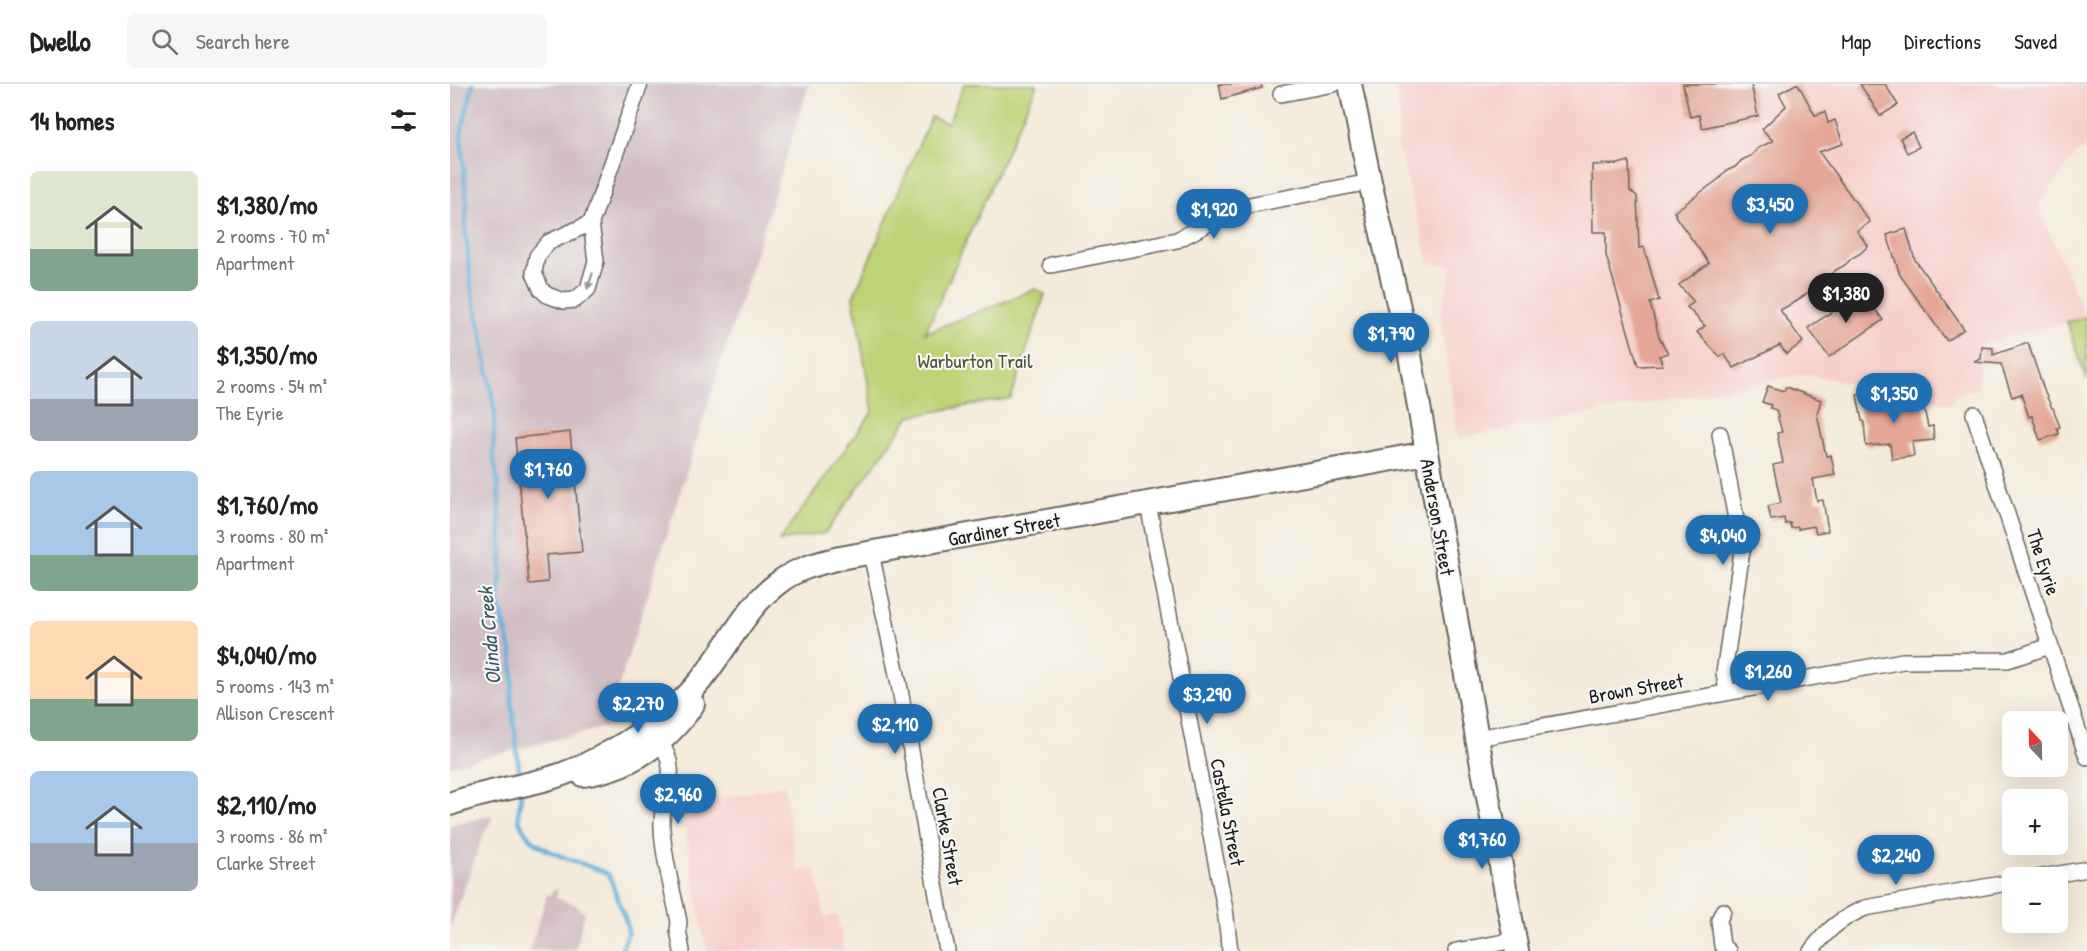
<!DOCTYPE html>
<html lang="en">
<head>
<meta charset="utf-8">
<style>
  :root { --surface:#fff; --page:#f6f6f6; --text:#222; --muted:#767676; --line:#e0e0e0; --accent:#1f6fb2 }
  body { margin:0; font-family:"Patrick Hand",sans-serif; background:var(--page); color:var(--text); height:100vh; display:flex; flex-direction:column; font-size:22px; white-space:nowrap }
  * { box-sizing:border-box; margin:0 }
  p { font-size:20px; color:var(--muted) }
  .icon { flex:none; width:33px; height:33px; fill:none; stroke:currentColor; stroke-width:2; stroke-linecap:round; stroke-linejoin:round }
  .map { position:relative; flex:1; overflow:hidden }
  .drawer { display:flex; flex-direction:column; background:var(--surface); width:450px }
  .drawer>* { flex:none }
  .needle { width:39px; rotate:338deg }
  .fabs { position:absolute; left:1552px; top:627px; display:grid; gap:12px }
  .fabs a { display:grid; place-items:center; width:66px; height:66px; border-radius:9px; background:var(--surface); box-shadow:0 6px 24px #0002; font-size:30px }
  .price { position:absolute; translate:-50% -51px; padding:0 14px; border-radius:21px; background:var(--accent); color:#fff; font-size:20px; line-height:39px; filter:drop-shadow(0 2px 3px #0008) }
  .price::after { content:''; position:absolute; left:50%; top:36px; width:18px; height:14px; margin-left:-9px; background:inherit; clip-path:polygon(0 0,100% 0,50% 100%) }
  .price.on { background:#222; color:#fff }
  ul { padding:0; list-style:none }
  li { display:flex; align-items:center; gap:18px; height:150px; padding:0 30px }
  li span { display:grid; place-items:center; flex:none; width:168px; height:120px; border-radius:9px; color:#555 }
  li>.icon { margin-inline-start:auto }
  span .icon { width:72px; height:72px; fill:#fffc; stroke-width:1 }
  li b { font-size:26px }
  h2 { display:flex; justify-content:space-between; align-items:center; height:72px; padding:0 30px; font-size:26px }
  header { display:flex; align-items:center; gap:36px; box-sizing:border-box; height:84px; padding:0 30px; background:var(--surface); border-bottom:2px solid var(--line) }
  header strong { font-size:28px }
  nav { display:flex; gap:33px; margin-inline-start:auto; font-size:21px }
  .search { width:420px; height:54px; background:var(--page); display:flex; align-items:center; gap:15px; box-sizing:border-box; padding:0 21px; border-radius:9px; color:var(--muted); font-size:22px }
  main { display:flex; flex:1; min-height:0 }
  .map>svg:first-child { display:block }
</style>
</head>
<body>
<header>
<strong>Dwello</strong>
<div class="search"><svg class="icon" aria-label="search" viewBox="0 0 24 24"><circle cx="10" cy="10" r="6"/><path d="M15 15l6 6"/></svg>Search here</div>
<nav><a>Map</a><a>Directions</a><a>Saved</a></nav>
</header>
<main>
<section class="drawer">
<h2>14 homes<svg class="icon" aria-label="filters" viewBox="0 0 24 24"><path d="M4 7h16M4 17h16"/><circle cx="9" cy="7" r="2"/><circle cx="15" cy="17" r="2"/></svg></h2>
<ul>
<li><span style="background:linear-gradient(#dfe7d0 65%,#7fa58c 0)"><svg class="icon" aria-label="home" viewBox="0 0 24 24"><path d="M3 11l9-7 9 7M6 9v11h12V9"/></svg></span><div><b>$1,380/mo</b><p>2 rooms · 70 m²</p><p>Apartment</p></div></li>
<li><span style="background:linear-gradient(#c9d6e8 65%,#9aa5b1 0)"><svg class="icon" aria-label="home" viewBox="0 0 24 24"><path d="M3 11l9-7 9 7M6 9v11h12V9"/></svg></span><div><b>$1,350/mo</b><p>2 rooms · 54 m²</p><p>The Eyrie</p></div></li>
<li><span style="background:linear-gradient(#a9c7e8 70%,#7fa58c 0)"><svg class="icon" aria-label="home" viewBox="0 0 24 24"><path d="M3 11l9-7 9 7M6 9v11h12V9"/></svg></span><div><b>$1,760/mo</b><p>3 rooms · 80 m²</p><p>Apartment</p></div></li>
<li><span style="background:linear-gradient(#ffd9b3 65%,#7fa58c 0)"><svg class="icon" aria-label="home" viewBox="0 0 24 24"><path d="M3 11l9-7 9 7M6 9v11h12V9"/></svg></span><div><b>$4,040/mo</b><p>5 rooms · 143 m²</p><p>Allison Crescent</p></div></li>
<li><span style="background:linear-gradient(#a9c7e8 60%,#9aa5b1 0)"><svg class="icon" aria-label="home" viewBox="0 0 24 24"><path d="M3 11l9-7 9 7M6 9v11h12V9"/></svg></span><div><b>$2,110/mo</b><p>3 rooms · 86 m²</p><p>Clarke Street</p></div></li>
</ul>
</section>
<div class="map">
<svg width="1637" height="867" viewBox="0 0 1637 867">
  <rect width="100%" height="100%" fill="#f6f6f2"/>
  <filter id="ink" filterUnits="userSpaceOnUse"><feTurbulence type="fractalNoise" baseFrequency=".0167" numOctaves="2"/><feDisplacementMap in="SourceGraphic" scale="12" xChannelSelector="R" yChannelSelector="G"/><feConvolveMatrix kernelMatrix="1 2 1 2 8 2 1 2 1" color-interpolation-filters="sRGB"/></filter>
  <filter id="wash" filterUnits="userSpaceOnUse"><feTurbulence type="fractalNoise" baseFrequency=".008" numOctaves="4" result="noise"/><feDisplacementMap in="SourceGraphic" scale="24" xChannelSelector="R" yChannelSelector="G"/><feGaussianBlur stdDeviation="1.35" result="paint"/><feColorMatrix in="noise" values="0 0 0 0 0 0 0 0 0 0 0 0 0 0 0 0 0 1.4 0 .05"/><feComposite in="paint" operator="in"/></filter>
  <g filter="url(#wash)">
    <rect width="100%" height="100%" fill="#f4ead9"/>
    <g fill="#f7d0cd">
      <polygon points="945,0 1637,0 1637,66 1627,68 1588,122 1636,233 1531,260 1528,305 1515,307 1506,312 1500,320 1356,290 1008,354 990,230 1003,182 979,179 948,63 950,34"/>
      <polygon points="334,701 347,787 365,784 375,833 387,831 394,867 256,867 231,723"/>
    </g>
    <g fill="#d2bec3">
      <polygon points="0,0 359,0 156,643 0,682"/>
      <polygon points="41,731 42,735 34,749 0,845 0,741"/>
      <polygon points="103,805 108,806 106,814 125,820 135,829 125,867 79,867 97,811 100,811"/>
    </g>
    <g fill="#bed276" stroke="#6d7749" stroke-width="1.5">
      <polygon points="514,0 587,0 475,249 586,205 595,210 561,314 460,332 375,449 329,457 423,327 403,213 481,33 498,39"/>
      <polygon points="1637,233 1637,296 1617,238"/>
    </g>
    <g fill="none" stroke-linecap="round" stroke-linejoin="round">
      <g stroke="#62b2dd" stroke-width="4.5">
        <polyline points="23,0 11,50 17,120 15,142 22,209 31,246 45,330 43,368 48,400 52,469 49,519 62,571 63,597 61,612 70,695"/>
        <path d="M71,707C72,716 67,726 69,735C80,772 131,775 159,791L177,840L178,849L171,867"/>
      </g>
    </g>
    <g id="blocks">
      <g fill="#e4a696">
        <polygon points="769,0 811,0 812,4 772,15"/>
        <polygon points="1233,0 1301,0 1308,32 1252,44 1249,31 1240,33"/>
        <polygon points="1346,0 1348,0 1365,31 1375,28 1378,39 1385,36 1393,60 1369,68 1420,138 1407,147 1418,162 1411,169 1402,174 1395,181 1386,186 1347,217 1330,226 1353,258 1336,270 1330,261 1284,284 1274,270 1270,273 1247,248 1255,242 1237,223 1244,218 1229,201 1259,179 1225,132 1226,130 1224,128 1269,95 1276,87 1285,83 1292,76 1301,72 1308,64 1323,57 1312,45 1336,22 1329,9"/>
        <polygon points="1410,0 1435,0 1448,21 1430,32"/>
        <polygon points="1462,48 1469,63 1457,69 1450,54"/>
        <polygon points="1179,77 1180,107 1187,112 1189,164 1194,163 1209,216 1200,219 1209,253 1218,269 1209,272 1213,281 1188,282 1156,171 1156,148 1143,148 1142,81 1168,80"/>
        <polygon points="1456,145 1465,176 1514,245 1497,257 1450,191 1437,151"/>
        <polygon points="1412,207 1433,236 1379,273 1358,244"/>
        <polygon points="1578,259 1595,309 1602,324 1603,324 1610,343 1607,344 1609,350 1590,356 1582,332 1579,333 1571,310 1562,313 1551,280 1524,278 1531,275 1532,263 1543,264 1543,271"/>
        <polygon points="1318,302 1334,307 1336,303 1371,316 1367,330 1376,372 1381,371 1385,391 1363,395 1367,417 1373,416 1378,447 1366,449 1364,442 1348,445 1348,443 1341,444 1340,439 1335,440 1334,434 1321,436 1318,422 1331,419 1323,381 1333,379 1327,349 1332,348 1326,326 1320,324 1321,321 1312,318"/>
        <polygon points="1416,309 1442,315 1447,315 1448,320 1470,316 1471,320 1473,319 1478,343 1483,342 1484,356 1462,358 1464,372 1442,375 1440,360 1416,362 1414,337 1412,337 1407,311"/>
        <polygon points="120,348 132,468 96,471 98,498 79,500 65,354"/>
      </g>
    </g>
  </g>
  <g filter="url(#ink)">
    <use href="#blocks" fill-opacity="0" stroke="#68645e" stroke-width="1.5"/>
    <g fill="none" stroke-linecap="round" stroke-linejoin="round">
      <defs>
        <g id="minor">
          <polyline points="831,10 884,0"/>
          <polyline points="141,139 99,158 87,172 84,189 91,205 97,211 114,217 125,216 138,205 146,177 141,139 190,0"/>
          <polyline points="601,181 727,156 782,127 799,121 920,98"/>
          <polyline points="1524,330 1637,673"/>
          <polyline points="1270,350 1292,467 1274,589 1277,608"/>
          <polyline points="698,420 775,825 780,867"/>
          <polyline points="421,469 449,600 497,867"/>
          <polyline points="1027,654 1453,577 1558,576 1600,562"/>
          <path d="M210,658C233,691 210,709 212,743C213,774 223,807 229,838L228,846L232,867"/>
          <polyline points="1587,794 1637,785"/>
          <polyline points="1273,827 1269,836 1272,862 1278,867"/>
          <polyline points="1006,867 1065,856"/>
          <path d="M1361,867C1378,845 1390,835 1415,824L1563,798"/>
        </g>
        <g id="secondary">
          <polyline points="900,0 920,98 960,271 1027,654 1067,867"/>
          <path d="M133,691C180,684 216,660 243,620"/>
          <path d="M0,720C31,708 65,704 97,695C136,684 173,662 205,639C229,622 249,601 265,577C284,551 301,519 328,499C345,485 369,479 390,474L977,369"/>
        </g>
      </defs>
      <use href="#minor" stroke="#68645e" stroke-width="18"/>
      <use href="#secondary" stroke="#68645e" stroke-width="26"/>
      <use href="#minor" stroke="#fff" stroke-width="15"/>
      <use href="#secondary" stroke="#fff" stroke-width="22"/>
    </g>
    <defs><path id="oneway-solid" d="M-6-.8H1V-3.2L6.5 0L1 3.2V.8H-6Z" transform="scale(1.5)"/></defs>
    <use fill="#999" href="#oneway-solid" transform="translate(140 197) rotate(109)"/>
  </g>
  <g text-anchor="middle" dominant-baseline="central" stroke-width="4.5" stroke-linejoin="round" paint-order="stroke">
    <g font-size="20" fill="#4d5337" stroke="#f6f6f2">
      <text x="525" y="276">Warburton Trail</text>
    </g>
    <g font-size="20" fill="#1c1c1c" stroke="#f6f6f2">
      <text transform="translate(988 433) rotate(80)">Anderson Street</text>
      <text transform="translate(554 445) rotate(-10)">Gardiner Street</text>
      <text transform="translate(1594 478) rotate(72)">The Eyrie</text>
      <text transform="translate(1186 604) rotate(-10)">Brown Street</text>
      <text transform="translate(778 728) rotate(79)">Castella Street</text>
      <text transform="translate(498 752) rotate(80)">Clarke Street</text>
    </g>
    <g font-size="21" font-style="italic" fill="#385869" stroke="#f6f6f2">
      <text transform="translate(39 552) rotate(-95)">Olinda Creek</text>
    </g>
  </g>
</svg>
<div class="fabs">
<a><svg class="needle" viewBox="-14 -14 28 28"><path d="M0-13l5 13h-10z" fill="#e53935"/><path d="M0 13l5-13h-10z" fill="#767676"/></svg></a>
<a>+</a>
<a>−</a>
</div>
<b class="price" style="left:1320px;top:151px">$3,450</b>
<b class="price" style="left:764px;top:156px">$1,920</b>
<b class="price on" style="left:1396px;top:240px">$1,380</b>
<b class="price" style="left:941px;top:280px">$1,790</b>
<b class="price" style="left:1444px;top:340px">$1,350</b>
<b class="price" style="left:98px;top:416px">$1,760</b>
<b class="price" style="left:1273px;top:482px">$4,040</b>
<b class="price" style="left:1318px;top:618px">$1,260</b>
<b class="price" style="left:757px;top:641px">$3,290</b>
<b class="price" style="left:188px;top:650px">$2,270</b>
<b class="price" style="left:445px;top:671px">$2,110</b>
<b class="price" style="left:228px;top:741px">$2,960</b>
<b class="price" style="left:1032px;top:786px">$1,760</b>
<b class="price" style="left:1446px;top:802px">$2,240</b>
</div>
</main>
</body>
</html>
